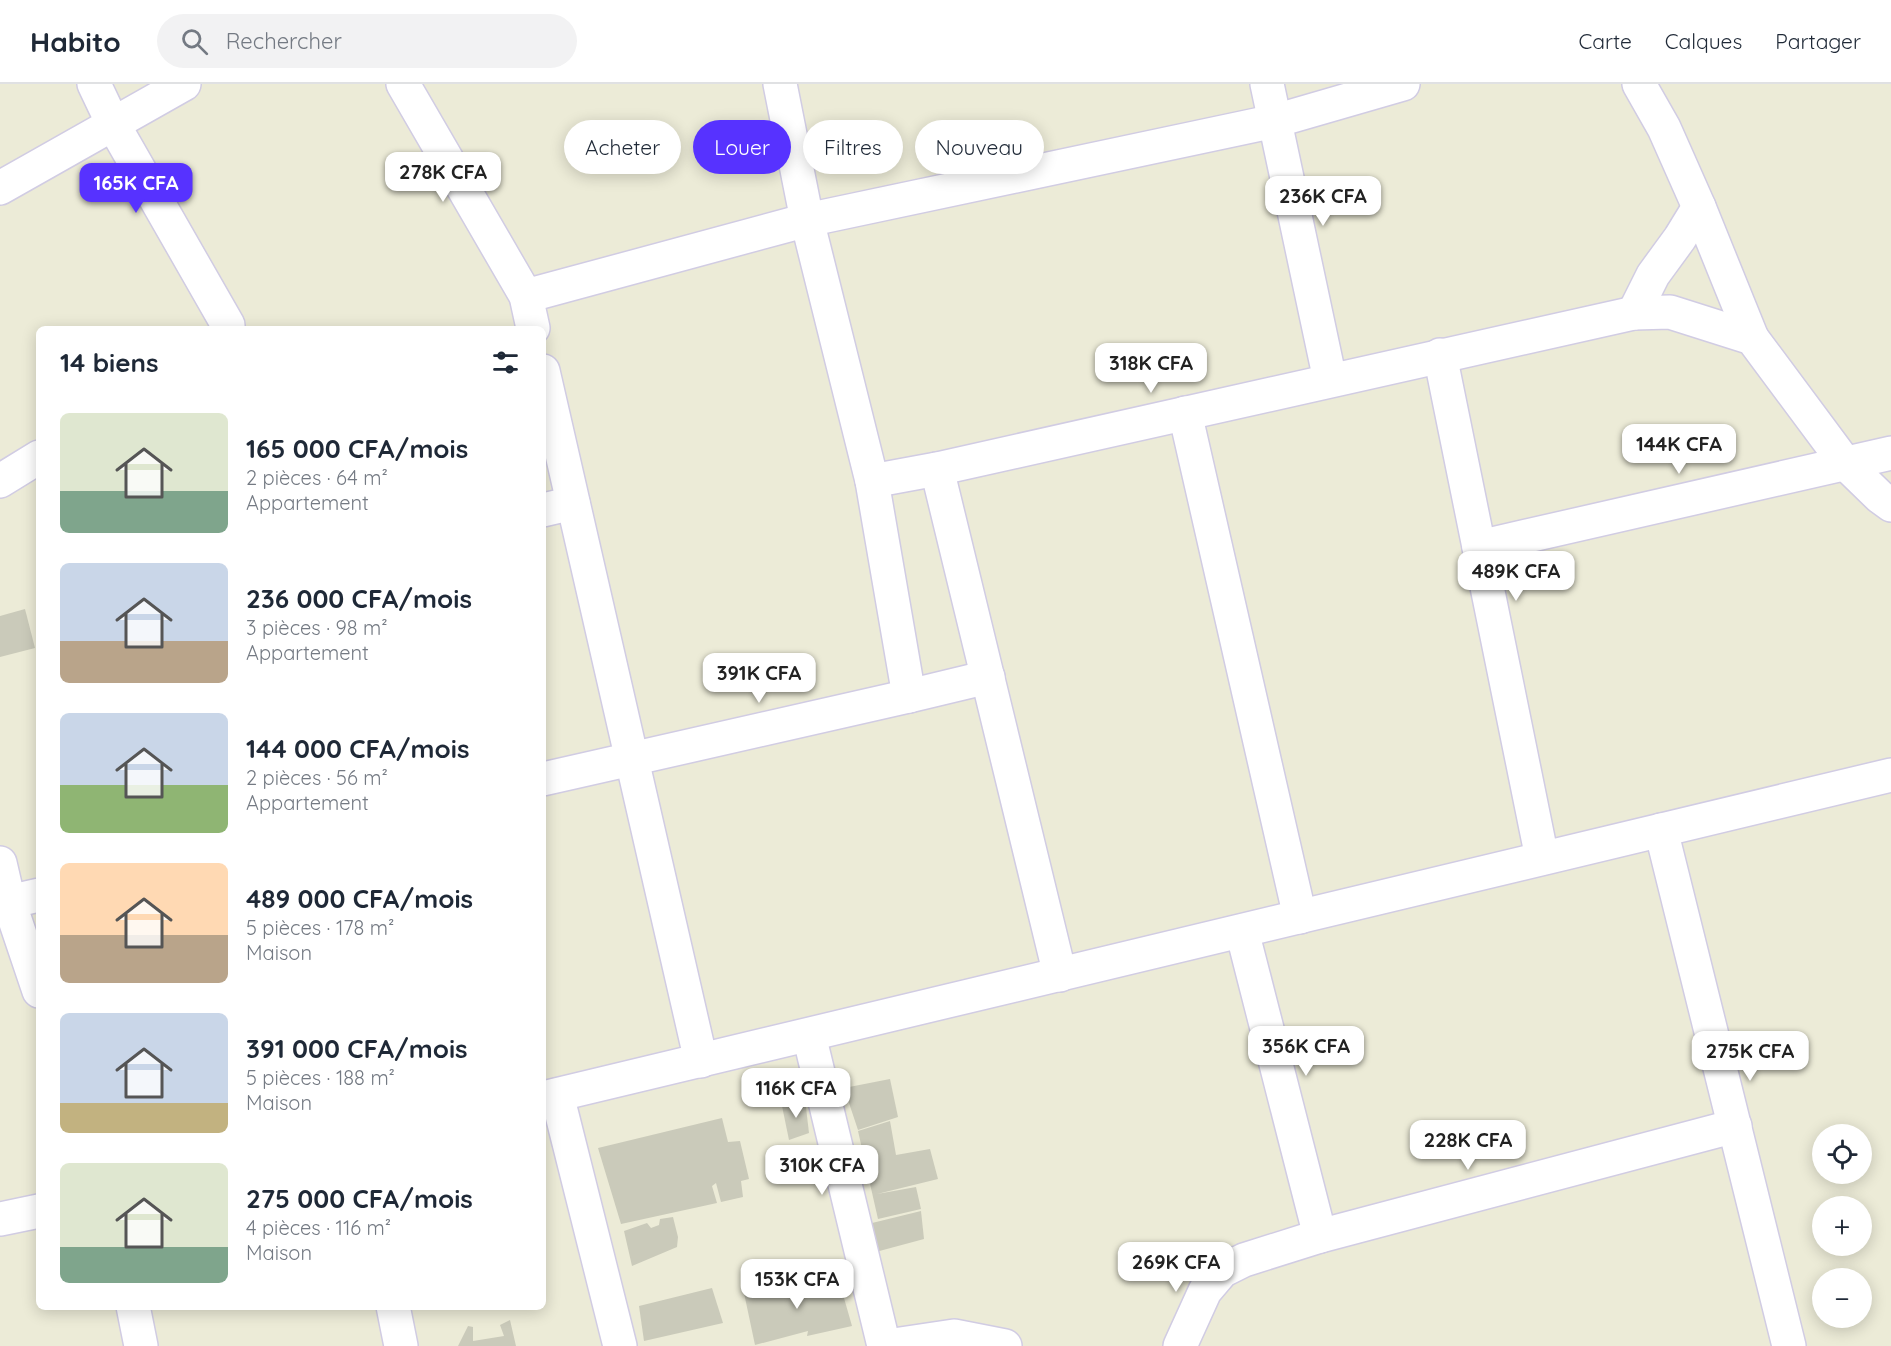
<!DOCTYPE html>
<html lang="fr">
<head>
<meta charset="utf-8">
<style>
  :root { --surface:#fff; --page:#f2f2f3; --text:#1f2937; --muted:#747a83; --line:#e0e1e3; --accent:#5732ff }
  body { margin:0; font-family:Quicksand,sans-serif; background:var(--page); color:var(--text); height:100vh; display:flex; flex-direction:column; font-size:22px; white-space:nowrap }
  * { box-sizing:border-box; margin:0 }
  p { font-size:20px; color:var(--muted) }
  .icon { flex:none; width:33px; height:33px; fill:none; stroke:currentColor; stroke-width:2; stroke-linecap:round; stroke-linejoin:round }
  .map { position:relative; flex:1; overflow:hidden }
  .sheet { position:absolute; left:36px; top:242px; width:510px; height:984px; display:flex; flex-direction:column; background:var(--surface); border-radius:9px; box-shadow:0 3px 15px #0003 }
  .sheet>* { flex:none }
  .guide { position:absolute; left:564px; top:36px; width:570px; height:54px; display:flex; gap:12px }
  .tools { position:absolute; left:1812px; top:1040px; display:grid; gap:12px }
  .tools a { display:grid; place-items:center; width:60px; height:60px; border-radius:50%; background:var(--surface); box-shadow:0 3px 15px #0003; font-size:30px }
  .price { position:absolute; translate:-50% -51px; padding:0 14px; border-radius:12px; background:#fff; color:#222; font-size:20px; line-height:39px; filter:drop-shadow(0 2px 3px #0008) }
  .price::after { content:''; position:absolute; left:50%; top:36px; width:18px; height:14px; margin-left:-9px; background:inherit; clip-path:polygon(0 0,100% 0,50% 100%) }
  .price.active { background:var(--accent); color:#fff }
  ul { padding:0; list-style:none }
  li { display:flex; align-items:center; gap:18px; height:150px; padding:0 24px }
  li span { display:grid; place-items:center; flex:none; width:168px; height:120px; border-radius:9px; color:#555 }
  li>.icon { margin-inline-start:auto }
  span .icon { width:72px; height:72px; fill:#fffc; stroke-width:1 }
  li b { font-size:26px }
  h2 { display:flex; justify-content:space-between; align-items:center; height:72px; padding:0 24px; font-size:26px }
  .chip { padding:0 21px; border-radius:27px; background:var(--surface); box-shadow:0 3px 15px #0003; font-size:21px; line-height:54px }
  .chip.active { background:var(--accent); color:#fff }
  header { display:flex; align-items:center; gap:36px; box-sizing:border-box; height:84px; padding:0 30px; background:var(--surface); border-bottom:2px solid var(--line) }
  header strong { font-size:28px }
  nav { display:flex; gap:33px; margin-inline-start:auto; font-size:21px }
  .search { width:420px; height:54px; background:var(--page); display:flex; align-items:center; gap:15px; box-sizing:border-box; padding:0 21px; border-radius:33px; color:var(--muted); font-size:22px }
  .map>svg:first-child { display:block }
</style>
</head>
<body>
<header>
<strong>Habito</strong>
<div class="search"><svg class="icon" aria-label="search" viewBox="0 0 24 24"><circle cx="10" cy="10" r="6"/><path d="M15 15l6 6"/></svg>Rechercher</div>
<nav><a>Carte</a><a>Calques</a><a>Partager</a></nav>
</header>
<div class="map">
<svg width="1891" height="1262" viewBox="0 0 1891 1262">
  <rect width="100%" height="100%" fill="#ecebd7"/>
  <g fill="#cacaba">
    <polygon points="25,525 35,564 0,573 0,532"/>
    <polygon points="890,995 898,1033 858,1046 844,1004"/>
    <polygon points="805,1015 809,1049 789,1056 782,1022"/>
    <polygon points="722,1034 728,1058 740,1057 749,1095 741,1097 743,1113 721,1118 716,1099 712,1102 717,1119 621,1140 598,1064"/>
    <polygon points="890,1037 896,1071 930,1065 938,1095 877,1110 916,1103 921,1125 878,1135 858,1047"/>
    <polygon points="921,1127 924,1155 872,1169 868,1140"/>
    <polygon points="673,1133 678,1153 677,1163 632,1182 624,1147 647,1139 651,1144 659,1141 660,1135"/>
    <polygon points="838,1193 852,1242 807,1252 808,1247 755,1261 744,1209"/>
    <polygon points="712,1204 723,1239 644,1257 639,1222"/>
    <polygon points="510,1236 516,1262 458,1262 468,1242 473,1243 473,1257 504,1252 500,1241"/>
  </g>
  <g fill="none" stroke-linecap="round" stroke-linejoin="round">
    <defs>
      <g id="minor">
        <polyline points="94,0 113,40 228,241 228,244"/>
        <polyline points="403,0 526,212 533,244"/>
        <polyline points="780,0 807,136 872,397 909,612"/>
        <polyline points="1267,0 1330,296"/>
        <polyline points="1639,0 1664,44 1699,123 1752,254"/>
        <polyline points="0,104 184,0"/>
        <polyline points="526,212 807,136 1275,37 1403,0"/>
        <polyline points="1634,229 1653,191 1680,154 1699,123"/>
        <polyline points="1440,271 1542,774"/>
        <polyline points="543,287 701,977"/>
        <polyline points="1185,329 1300,833"/>
        <polyline points="937,385 1060,891"/>
        <polyline points="0,397 39,373"/>
        <polyline points="872,397 937,385 1634,229 1670,228 1752,254 1845,379 1880,413 1891,421"/>
        <polyline points="543,426 573,419"/>
        <polyline points="1479,463 1891,369"/>
        <polyline points="543,695 909,612 988,593"/>
        <polyline points="1661,746 1789,1262"/>
        <polyline points="0,779 9,818 39,907"/>
        <polyline points="0,820 39,811"/>
        <polyline points="1242,847 1320,1152"/>
        <polyline points="809,951 884,1262"/>
        <polyline points="557,1011 620,1262"/>
        <polyline points="133,1222 141,1262"/>
        <polyline points="393,1222 401,1262"/>
        <polyline points="887,1262 954,1252 1005,1262"/>
        <polyline points="1180,1262 1205,1207 1222,1187 1244,1176 1320,1152 1735,1042"/>
      </g>
      <g id="secondary">
        <polyline points="543,1014 1891,691"/>
        <polyline points="0,1135 39,1127"/>
      </g>
    </defs>
    <use href="#minor" stroke="#d1cce3" stroke-width="36"/>
    <use href="#secondary" stroke="#d1cce3" stroke-width="36"/>
    <use href="#minor" stroke="#fff" stroke-width="33"/>
    <use href="#secondary" stroke="#fff" stroke-width="33"/>
  </g>
</svg>
<div class="tools">
<a><svg class="icon" aria-label="locate" viewBox="0 0 24 24"><circle cx="12" cy="12" r="6"/><path d="M12 2v4M12 18v4M2 12h4M18 12h4"/></svg></a>
<a>+</a>
<a>−</a>
</div>
<b class="price" style="left:443px;top:119px">278K CFA</b>
<b class="price active" style="left:136px;top:130px">165K CFA</b>
<b class="price" style="left:1323px;top:143px">236K CFA</b>
<b class="price" style="left:1151px;top:310px">318K CFA</b>
<b class="price" style="left:1679px;top:391px">144K CFA</b>
<b class="price" style="left:1516px;top:518px">489K CFA</b>
<b class="price" style="left:759px;top:620px">391K CFA</b>
<b class="price" style="left:1306px;top:993px">356K CFA</b>
<b class="price" style="left:1750px;top:998px">275K CFA</b>
<b class="price" style="left:796px;top:1035px">116K CFA</b>
<b class="price" style="left:1468px;top:1087px">228K CFA</b>
<b class="price" style="left:822px;top:1112px">310K CFA</b>
<b class="price" style="left:1176px;top:1209px">269K CFA</b>
<b class="price" style="left:797px;top:1226px">153K CFA</b>
<div class="guide">
<a class="chip">Acheter</a>
<a class="chip active">Louer</a>
<a class="chip">Filtres</a>
<a class="chip">Nouveau</a>
</div>
<section class="sheet">
<h2>14 biens<svg class="icon" aria-label="filters" viewBox="0 0 24 24"><path d="M4 7h16M4 17h16"/><circle cx="9" cy="7" r="2"/><circle cx="15" cy="17" r="2"/></svg></h2>
<ul>
<li><span style="background:linear-gradient(#dfe7d0 65%,#7fa58c 0)"><svg class="icon" aria-label="home" viewBox="0 0 24 24"><path d="M3 11l9-7 9 7M6 9v11h12V9"/></svg></span><div><b>165 000 CFA/mois</b><p>2 pièces · 64 m²</p><p>Appartement</p></div></li>
<li><span style="background:linear-gradient(#c9d6e8 65%,#b9a48a 0)"><svg class="icon" aria-label="home" viewBox="0 0 24 24"><path d="M3 11l9-7 9 7M6 9v11h12V9"/></svg></span><div><b>236 000 CFA/mois</b><p>3 pièces · 98 m²</p><p>Appartement</p></div></li>
<li><span style="background:linear-gradient(#c9d6e8 60%,#8fb573 0)"><svg class="icon" aria-label="home" viewBox="0 0 24 24"><path d="M3 11l9-7 9 7M6 9v11h12V9"/></svg></span><div><b>144 000 CFA/mois</b><p>2 pièces · 56 m²</p><p>Appartement</p></div></li>
<li><span style="background:linear-gradient(#ffd9b3 60%,#b9a48a 0)"><svg class="icon" aria-label="home" viewBox="0 0 24 24"><path d="M3 11l9-7 9 7M6 9v11h12V9"/></svg></span><div><b>489 000 CFA/mois</b><p>5 pièces · 178 m²</p><p>Maison</p></div></li>
<li><span style="background:linear-gradient(#c9d6e8 75%,#c2b280 0)"><svg class="icon" aria-label="home" viewBox="0 0 24 24"><path d="M3 11l9-7 9 7M6 9v11h12V9"/></svg></span><div><b>391 000 CFA/mois</b><p>5 pièces · 188 m²</p><p>Maison</p></div></li>
<li><span style="background:linear-gradient(#dfe7d0 70%,#7fa58c 0)"><svg class="icon" aria-label="home" viewBox="0 0 24 24"><path d="M3 11l9-7 9 7M6 9v11h12V9"/></svg></span><div><b>275 000 CFA/mois</b><p>4 pièces · 116 m²</p><p>Maison</p></div></li>
</ul>
</section>
</div>
</body>
</html>
